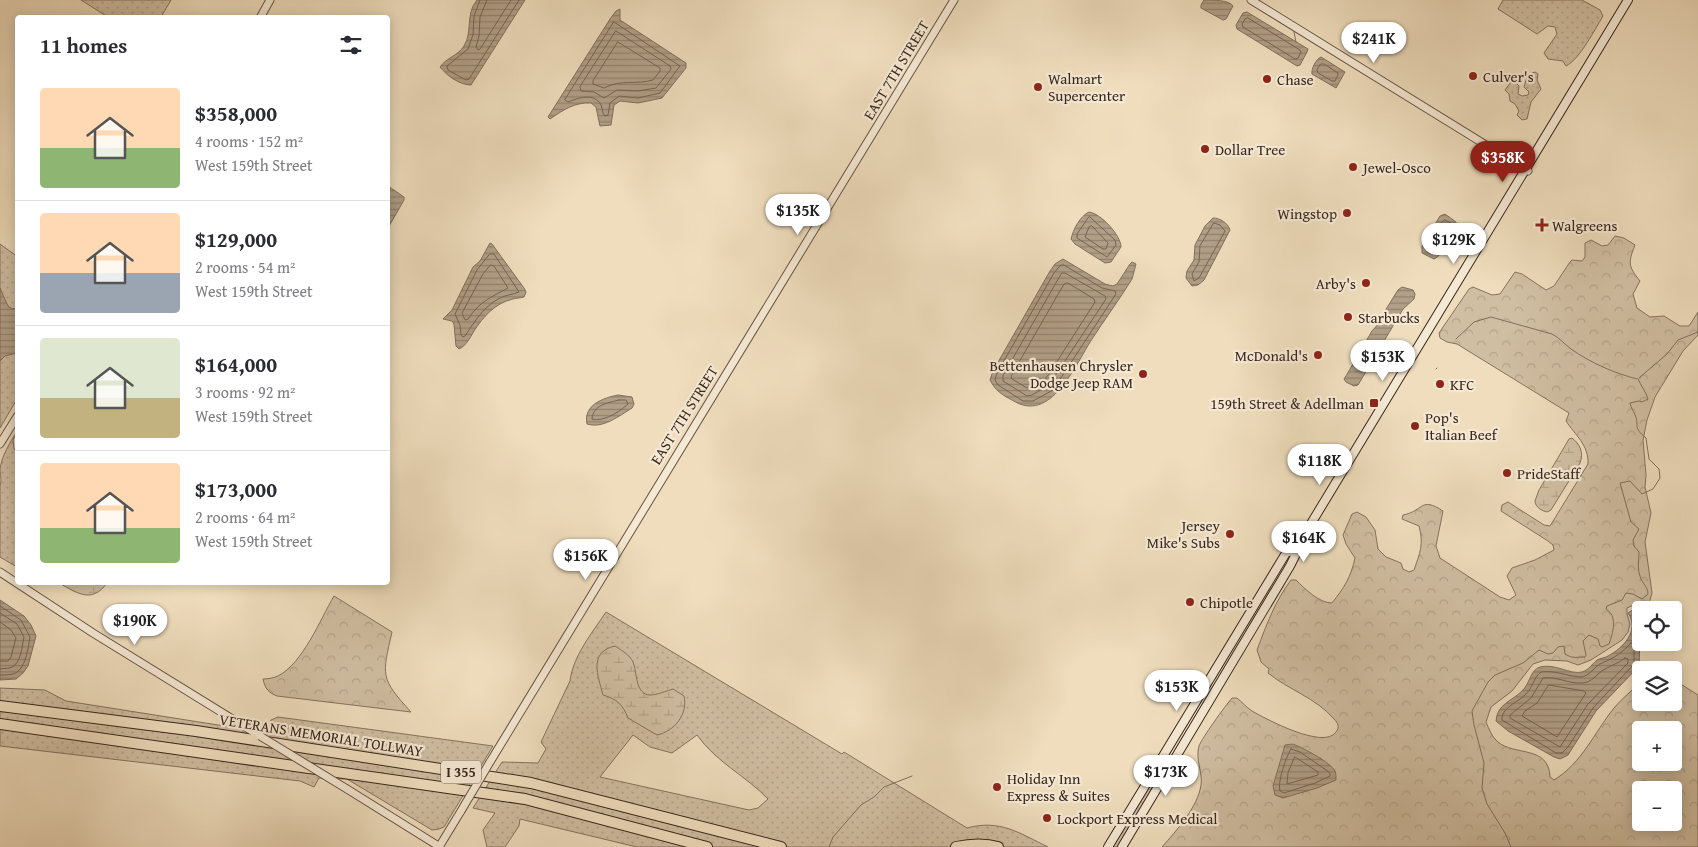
<!DOCTYPE html>
<html lang="en">
<head>
<meta charset="utf-8">
<style>
  :root { --surface:#fff; --page:#f7f7f7; --text:#2b2b33; --muted:#7c7c81; --line:#e1e1e2; --accent:#8f2418 }
  body { margin:0; font-family:"Gentium Book Plus",serif; background:var(--page); color:var(--text); height:100vh; display:flex; flex-direction:column; font-size:19px; white-space:nowrap }
  * { box-sizing:border-box; margin:0 }
  p { font-size:16px; color:var(--muted) }
  .icon { flex:none; width:28px; height:28px; fill:none; stroke:currentColor; stroke-width:2; stroke-linecap:round; stroke-linejoin:round }
  .map { position:relative; flex:1; overflow:hidden }
  .details { position:absolute; left:15px; top:15px; width:375px; height:570px; display:flex; flex-direction:column; background:var(--surface); border-radius:5px; box-shadow:0 2px 12px #0003 }
  .details>* { flex:none }
  .buttons { position:absolute; left:1632px; top:601px; display:grid; gap:10px }
  .buttons a { display:grid; place-items:center; width:50px; height:50px; border-radius:5px; background:var(--surface); box-shadow:0 2px 12px #0003; font-size:25px }
  .price { position:absolute; translate:-50% -42px; padding:0 11px; border-radius:18px; background:#fff; color:#222; font-size:16px; line-height:32px; filter:drop-shadow(0 1px 2px #0008) }
  .price::after { content:''; position:absolute; left:50%; top:30px; width:15px; height:11px; margin-left:-8px; background:inherit; clip-path:polygon(0 0,100% 0,50% 100%) }
  .price.selected { background:var(--accent); color:#fff }
  ul { padding:0; list-style:none }
  li { display:flex; align-items:center; gap:15px; height:125px; padding:0 25px }
  li+li { border-top:1px solid var(--line) }
  li span { display:grid; place-items:center; flex:none; width:140px; height:100px; border-radius:5px; color:#555 }
  li>.icon { margin-inline-start:auto }
  span .icon { width:60px; height:60px; fill:#fffc; stroke-width:1 }
  li b { font-size:21px }
  h2 { display:flex; justify-content:space-between; align-items:center; height:60px; padding:0 25px; font-size:21px }
  .map>svg:first-child { display:block }
</style>
</head>
<body>
<div class="map">
<svg width="1698" height="847" viewBox="0 0 1698 847">
  <defs>
    <pattern id="grass-dots" width="8" height="8" patternUnits="userSpaceOnUse" patternTransform="scale(1.25)"><rect width="8" height="8" fill="#d0bea2"/><path d="M2 2h.1M6 6h.1" fill="none" stroke="#b3a38b" stroke-width="1.8" stroke-linecap="round"/></pattern>
    <pattern id="forest-crowns" width="20" height="18" patternUnits="userSpaceOnUse" patternTransform="scale(1.25)"><rect width="20" height="18" fill="#d0bea2"/><path d="M2 6a3 3 0 1 1 6 0M12 15a3 3 0 1 1 6 0" fill="none" stroke="#b3a38b"/></pattern>
    <pattern id="wetland-marsh" width="20" height="14" patternUnits="userSpaceOnUse" patternTransform="scale(1.25)"><rect width="20" height="14" fill="#d0bea2"/><path d="M1 5h8M5 5V1M11 12h8M15 12V8" fill="none" stroke="#b3a38b"/></pattern>
    <pattern id="water-rules" width="6" height="5" patternUnits="userSpaceOnUse" patternTransform="scale(1.25)"><rect width="6" height="5" fill="#b19f87"/><path d="M0 2.5h6" fill="none" stroke="#91826e"/></pattern>
  </defs>
  <rect width="100%" height="100%" fill="#efddbd"/>
  <filter id="stains"><feTurbulence type="fractalNoise" baseFrequency=".004" numOctaves="4"/><feColorMatrix values="0 0 0 0 .2 0 0 0 0 .09 0 0 0 0 .02 0 0 0 .5 -.17"/></filter>
  <radialGradient id="worn" r=".72"><stop offset=".6" stop-color="#630" stop-opacity="0"/><stop offset="1" stop-color="#630" stop-opacity=".3"/></radialGradient>
  <g fill="url(#grass-dots)" stroke="#857260" fill-rule="evenodd">
    <polygon points="81,0 171,0 161,17 108,17"/>
    <path d="M1503,0H1582L1600,10L1603,16C1595,29 1580,59 1566,66L1563,61L1548,59L1544,53L1557,34L1555,27L1548,26L1537,34L1498,9Z"/>
    <path d="M1535,72L1538,74L1537,80L1541,89L1531,102L1527,119L1522,120L1517,115L1519,111L1515,104L1510,101L1509,94L1505,90L1513,79L1516,80V83L1519,86L1518,94L1522,96L1528,95L1529,92L1524,87C1526,80 1527,74 1535,72Z"/>
    <polygon points="0,244 18,257 17,399 0,428"/>
    <path d="M17,431L13,440L14,449L18,453L17,567L0,557V486C2,480 0,475 0,469C2,455 10,443 17,431Z"/>
    <path d="M606,612L842,754L844,752L967,828C1000,819 1019,833 1048,847H637L520,819L519,826L505,847H487L483,830L495,813L473,808L502,762L538,763L546,749L541,742L570,681C573,656 592,633 606,612ZM633,735L650,747L672,753L697,735C716,762 746,776 768,799L758,808L749,810L600,777Z"/>
    <polygon points="0,688 45,690 66,701 218,725 265,730 271,720 278,717 493,746 444,827 439,829 432,830 347,779 319,778 314,787 300,781 0,746"/>
    <polygon points="1173,746 1146,800 1118,847 1112,847"/>
  </g>
  <g fill="url(#forest-crowns)" stroke="#857260" fill-rule="evenodd">
    <path d="M1615,236L1624,238L1635,245C1628,263 1628,266 1640,281L1633,294L1637,308L1650,317L1664,316L1680,326H1689L1698,312V335L1683,351L1655,397L1647,420L1643,440L1646,475L1645,487L1651,513L1645,542L1652,593L1649,603L1643,605L1636,604L1627,608V614L1630,624L1628,632L1622,640L1591,660L1578,665L1567,661L1545,660L1533,664L1512,691L1491,707L1486,722C1489,729 1492,737 1498,742C1514,756 1549,745 1550,777L1554,780C1582,763 1594,733 1614,708C1622,698 1633,691 1641,680V702H1674V677L1679,683L1698,695V847H1162C1176,831 1198,807 1201,785C1203,773 1195,759 1199,746C1202,738 1225,706 1232,698H1237C1242,702 1246,707 1252,711C1266,719 1324,750 1336,732C1340,727 1338,723 1334,719C1316,698 1289,690 1268,673L1269,669L1261,662L1257,650C1266,626 1275,601 1291,580H1296C1305,589 1319,603 1332,603C1344,588 1351,577 1355,558L1346,544L1343,535L1352,514L1357,512L1366,517L1375,530L1378,549L1386,557L1401,563L1403,569L1409,572L1414,570C1420,553 1424,544 1419,526L1402,519L1403,515C1424,511 1420,496 1443,511L1436,546L1440,558L1500,597L1509,600L1516,595L1507,576L1512,568L1535,560L1554,550L1553,545L1548,541L1501,511L1502,505L1508,502L1544,525L1550,526L1588,464C1589,445 1575,435 1566,421L1569,413L1457,344L1447,342L1440,338L1439,333L1469,289L1473,287L1492,295L1500,294L1515,272L1522,274L1546,290L1554,286L1570,262L1572,260L1582,261L1585,257V243L1591,240L1602,246L1608,245ZM1641,730H1674V762H1641ZM1641,790H1674V822H1641Z"/>
    <path d="M334,596L392,632C382,676 380,678 411,712L277,696C269,693 265,689 263,679C268,679 273,678 278,676C303,663 320,620 334,596Z"/>
  </g>
  <g fill="url(#wetland-marsh)" stroke="#857260">
    <path d="M1572,438C1580,444 1584,453 1580,463L1551,510L1547,512C1542,511 1535,507 1535,501L1539,490L1569,439Z"/>
    <path d="M59,583H107C92,604 77,593 59,583Z"/>
    <path d="M615,646C621,650 630,655 633,662C637,671 635,695 650,695C657,695 666,691 673,689L684,696C688,714 675,731 657,735L628,718C623,705 617,699 603,695C598,676 588,652 615,646Z"/>
  </g>
  <g fill="url(#water-rules)" stroke="#816f5d">
    <path d="M477,0H525L471,85C460,85 447,76 440,67C446,58 459,55 464,46C473,32 465,14 477,0Z"/>
    <path d="M1204,0C1214,0 1229,0 1233,6L1226,19L1223,20L1201,8V5Z"/>
    <path d="M620,9V20L686,63V68L662,98L638,103L620,101L614,105L611,125L600,126L596,107L591,103C575,102 563,110 550,119L548,117L610,19L616,11Z"/>
    <polygon points="1247,12 1308,49 1307,52 1300,65 1297,66 1237,29 1236,25 1243,13"/>
    <path d="M1321,57L1345,72L1336,88L1312,74C1311,69 1316,59 1321,57Z"/>
    <polygon points="388,186 404,197 404,200 388,228"/>
    <path d="M1089,212C1100,213 1121,235 1121,247L1111,262L1105,263L1075,244L1071,239C1073,230 1080,216 1089,212Z"/>
    <path d="M1445,214L1456,222C1457,231 1443,255 1434,259L1422,253V246L1440,216Z"/>
    <path d="M1213,218C1220,218 1228,223 1230,230L1204,280L1198,285L1192,286L1186,278L1187,271L1194,260L1195,245L1205,226Z"/>
    <path d="M490,243L492,244L524,288L526,292L524,297C521,298 516,298 513,299C495,303 483,317 474,331C470,338 466,346 459,349L456,346L454,324L452,321L443,319L452,310L473,267L480,261Z"/>
    <path d="M1063,259L1105,284L1113,286L1117,284L1130,264L1132,262L1136,264L1132,279C1119,300 1105,319 1092,339C1075,365 1051,425 1012,400C1002,395 995,390 990,380L993,371L1050,271L1055,264Z"/>
    <polygon points="1402,287 1413,290 1415,294 1414,299 1403,309 1358,385 1354,386 1346,382 1344,379 1346,376 1372,331 1381,321 1383,314 1398,290"/>
    <polygon points="0,288 6,302 9,307 13,309 18,307 17,353 5,356 0,361"/>
    <path d="M618,395L632,397L634,404L632,408C619,416 603,429 587,424C583,405 603,398 618,395Z"/>
    <polygon points="0,600 24,616 31,625 36,636 28,666 23,673 16,679 0,680"/>
    <path d="M1634,609L1641,611L1639,666L1596,711L1568,755L1560,759L1554,757L1508,731L1496,721C1497,704 1512,701 1522,691C1530,684 1530,670 1540,667C1555,663 1570,675 1582,672C1589,670 1592,664 1597,660C1600,658 1605,658 1608,656C1623,648 1640,631 1628,613Z"/>
    <path d="M1293,744C1303,748 1330,762 1335,771C1336,774 1336,776 1336,780L1317,788L1283,798L1275,795L1273,786L1285,745Z"/>
  </g>
  <g fill="none" stroke-linecap="round" stroke-linejoin="round">
    <g stroke="#766352" stroke-width="1">
      <polyline points="480,0 474,16 473,35 468,49 447,66 448,70 466,80 469,79 519,0"/>
      <polyline points="487,0 480,17 479,36 476,47 478,50 480,49 511,0"/>
      <polygon points="1248,18 1300,50 1301,52 1298,58 1295,59 1243,27 1242,24 1245,19"/>
      <path d="M614,22L680,66L660,93L638,98L619,96L610,103L608,115L605,116C602,113 603,110 601,105C594,92 578,98 568,102L565,100Z"/>
      <polygon points="616,31 670,66 671,69 656,88 638,91 617,90 604,98 594,92 581,91 580,87"/>
      <path d="M618,42L660,68V71L653,80C636,85 621,79 604,88L593,84V81Z"/>
      <polygon points="1321,64 1324,64 1338,73 1338,75 1335,81 1332,81 1318,73 1317,70"/>
      <polygon points="1090,217 1115,240 1116,245 1107,257 1077,238 1077,234 1088,218"/>
      <polygon points="1445,220 1451,223 1451,228 1437,252 1434,253 1428,251 1427,247 1441,223"/>
      <polygon points="1214,223 1220,225 1225,231 1199,278 1194,281 1192,274 1199,262 1200,246"/>
      <polygon points="1092,226 1108,243 1106,249 1103,249 1085,237 1089,227"/>
      <path d="M490,254H494L519,292C514,294 506,295 500,298C484,306 475,321 465,336L463,337L461,335L460,325L455,314L477,270Z"/>
      <path d="M491,265L494,266L508,288C490,298 480,301 468,319L465,320L462,313L483,274Z"/>
      <polygon points="1061,265 1064,265 1102,288 1115,291 1116,294 1053,390 1033,401 1023,401 998,385 995,380 997,373 1054,273"/>
      <polygon points="1062,273 1065,273 1105,296 1106,299 1049,385 1032,395 1027,396 1003,381 1003,376"/>
      <polygon points="1068,283 1094,299 1095,302 1049,374 1044,380 1027,388 1012,379 1011,376 1064,284"/>
      <path d="M619,400H626L628,404C619,412 604,422 592,419C593,405 607,403 619,400Z"/>
      <path d="M0,606L21,620L30,637C28,648 26,670 13,674C9,675 4,675 0,675"/>
      <path d="M0,613L17,624L24,637C22,646 21,663 12,667C9,669 4,668 0,669"/>
      <polyline points="0,622 11,630 16,638 11,657 8,661 0,661"/>
      <path d="M1631,643L1634,645V664L1593,708L1568,747L1562,753H1556L1502,720C1501,708 1518,702 1525,695C1533,688 1533,678 1541,672C1555,670 1566,676 1580,677C1590,677 1594,666 1602,663C1614,658 1622,653 1631,643Z"/>
      <path d="M1625,658L1628,659V663L1588,704L1560,747L1510,718V715L1531,698L1543,678C1557,676 1568,684 1582,683C1592,683 1597,673 1605,669C1612,665 1619,663 1625,658Z"/>
      <polygon points="1549,685 1584,691 1586,693 1557,737 1522,716 1525,711 1537,703"/>
      <path d="M1291,749L1300,752L1326,770L1330,773V776L1315,783L1284,793L1280,791C1277,783 1286,757 1291,749Z"/>
      <polygon points="1295,757 1318,772 1318,775 1287,784 1288,773"/>
    </g>
    <g stroke="#816f5d" stroke-width="1">
      <polyline points="1294,32 1296,42"/>
      <path d="M1456,339L1474,322L1491,317L1552,334C1560,338 1564,344 1571,349C1591,363 1614,373 1637,379"/>
      <polyline points="1436,369 1437,368"/>
      <polyline points="1639,378 1667,354 1678,340 1698,332"/>
      <polyline points="829,847 833,837 861,805 874,797 884,787 912,776"/>
      <path d="M1511,847L1505,833L1487,804L1482,788L1484,763L1474,725L1472,711L1488,682L1495,675L1523,663L1539,650L1548,654L1553,653L1558,647L1564,646L1565,654C1573,659 1577,657 1585,657L1586,655L1583,641L1589,635L1598,639L1600,646L1602,647L1609,644C1613,633 1618,616 1606,609L1607,606L1622,600L1626,593L1633,594L1642,599L1648,594C1648,587 1642,583 1640,576C1637,568 1639,560 1639,552L1634,546L1633,540L1639,529L1631,522L1620,483L1630,481L1642,494L1653,489L1660,478L1659,469L1649,459L1646,438C1632,427 1640,426 1635,415C1633,410 1631,408 1630,403L1639,401L1642,402L1648,399C1646,392 1641,386 1638,379"/>
    </g>
    <defs>
      <g id="tertiary">
        <polyline points="1251,0 1528,171"/>
        <polyline points="260,18 270,0"/>
        <polyline points="0,444 18,415"/>
        <polyline points="0,572 93,633 260,736"/>
        <polyline points="490,762 954,0"/>
        <polyline points="347,789 440,847"/>
        <polyline points="439,847 461,811"/>
      </g>
      <g id="secondary">
        <polyline points="1108,847 1286,553 1295,550"/>
        <polyline points="1122,847 1290,566 1295,556 1295,550 1628,0"/>
      </g>
      <g id="motorway">
        <polyline points="0,706 196,731 531,783 781,847"/>
        <polyline points="0,724 525,799 707,847"/>
        <path d="M956,847C970,844 984,843 998,847"/>
      </g>
    </defs>
    <use href="#tertiary" stroke="#675445" stroke-width="9"/>
    <use href="#secondary" stroke="#3a271d" stroke-width="10"/>
    <use href="#motorway" stroke="#3a271d" stroke-width="12"/>
    <use href="#tertiary" stroke="#f5e9d4" stroke-width="7"/>
    <use href="#secondary" stroke="#f5e9d4" stroke-width="8"/>
    <use href="#motorway" stroke="#efddbd" stroke-width="10"/>
    <defs>
      <g id="tertiary-bridge">
        <polyline points="260,736 347,789"/>
        <polyline points="461,811 490,762"/>
      </g>
    </defs>
    <use href="#tertiary-bridge" stroke="#675445" stroke-width="9" stroke-linecap="butt"/>
    <use href="#tertiary-bridge" stroke="#f5e9d4" stroke-width="7"/>
  </g>
  <g fill="#8f2418" stroke="#f5e9d4" stroke-width="2">
    <circle cx="1473" cy="76" r="5"/>
    <circle cx="1267" cy="79" r="5"/>
    <circle cx="1038" cy="87" r="5"/>
    <circle cx="1205" cy="149" r="5"/>
    <circle cx="1353" cy="167" r="5"/>
    <circle cx="1347" cy="213" r="5"/>
    <path d="M1539.5 217.5h5v5h5v5h-5v5h-5v-5h-5v-5h5z"/>
    <circle cx="1366" cy="283" r="5"/>
    <circle cx="1348" cy="317" r="5"/>
    <circle cx="1318" cy="355" r="5"/>
    <circle cx="1143" cy="374" r="5"/>
    <circle cx="1440" cy="384" r="5"/>
    <rect x="1369" y="398" width="10" height="10" rx="2.5"/>
    <circle cx="1415" cy="426" r="5"/>
    <circle cx="1507" cy="473" r="5"/>
    <circle cx="1230" cy="534" r="5"/>
    <circle cx="1190" cy="602" r="5"/>
    <circle cx="997" cy="787" r="5"/>
    <circle cx="1047" cy="818" r="5"/>
  </g>
  <g text-anchor="middle" dominant-baseline="central" stroke-width="4.5" stroke-linejoin="round" paint-order="stroke">
    <rect fill="#f5e9d4" stroke="#726154" stroke-width="1" x="441" y="760.5" width="40" height="23" rx="4"/>
    <g font-size="14" font-weight="bold" fill="#3a271d">
      <text x="461" y="772">I 355</text>
    </g>
    <g font-size="15" fill="#3a271d" stroke="#f5e9d4">
      <text transform="translate(896 70) rotate(-59)">EAST 7TH STREET</text>
      <text transform="translate(684 415) rotate(-58)">EAST 7TH STREET</text>
      <text transform="translate(321 735) rotate(9)">VETERANS MEMORIAL TOLLWAY</text>
    </g>
    <g font-size="15" fill="#3a271d" stroke="#f5e9d4" text-anchor="start">
      <text x="1483" y="76">Culver's</text>
      <text x="1048" y="78">Walmart<tspan x="1048" dy="17">Supercenter</tspan></text>
      <text x="1277" y="79">Chase</text>
      <text x="1215" y="149">Dollar Tree</text>
      <text x="1363" y="167">Jewel-Osco</text>
      <text x="1337" y="213" text-anchor="end">Wingstop</text>
      <text x="1552" y="225">Walgreens</text>
      <text x="1356" y="283" text-anchor="end">Arby's</text>
      <text x="1358" y="317">Starbucks</text>
      <text x="1308" y="355" text-anchor="end">McDonald's</text>
      <text x="1133" y="365" text-anchor="end">Bettenhausen Chrysler<tspan x="1133" dy="17">Dodge Jeep RAM</tspan></text>
      <text x="1450" y="384">KFC</text>
      <text x="1364" y="403" text-anchor="end">159th Street &amp; Adellman</text>
      <text x="1425" y="417">Pop's<tspan x="1425" dy="17">Italian Beef</tspan></text>
      <text x="1517" y="473">PrideStaff</text>
      <text x="1220" y="525" text-anchor="end">Jersey<tspan x="1220" dy="17">Mike's Subs</tspan></text>
      <text x="1200" y="602">Chipotle</text>
      <text x="1007" y="778">Holiday Inn<tspan x="1007" dy="17">Express &amp; Suites</tspan></text>
      <text x="1057" y="818">Lockport Express Medical</text>
    </g>
  </g>
  <rect width="100%" height="100%" filter="url(#stains)"/>
  <rect width="100%" height="100%" fill="url(#worn)"/>
</svg>
<div class="buttons">
<a><svg class="icon" aria-label="locate" viewBox="0 0 24 24"><circle cx="12" cy="12" r="6"/><path d="M12 2v4M12 18v4M2 12h4M18 12h4"/></svg></a>
<a><svg class="icon" aria-label="layers" viewBox="0 0 24 24"><path d="M12 4l9 5-9 5-9-5zM3 14l9 5 9-5"/></svg></a>
<a>+</a>
<a>−</a>
</div>
<b class="price" style="left:1374px;top:64px">$241K</b>
<b class="price selected" style="left:1503px;top:183px">$358K</b>
<b class="price" style="left:798px;top:236px">$135K</b>
<b class="price" style="left:1454px;top:265px">$129K</b>
<b class="price" style="left:1383px;top:382px">$153K</b>
<b class="price" style="left:1320px;top:486px">$118K</b>
<b class="price" style="left:1304px;top:563px">$164K</b>
<b class="price" style="left:586px;top:581px">$156K</b>
<b class="price" style="left:135px;top:646px">$190K</b>
<b class="price" style="left:1177px;top:712px">$153K</b>
<b class="price" style="left:1166px;top:797px">$173K</b>
<section class="details">
<h2>11 homes<svg class="icon" aria-label="filters" viewBox="0 0 24 24"><path d="M4 7h16M4 17h16"/><circle cx="9" cy="7" r="2"/><circle cx="15" cy="17" r="2"/></svg></h2>
<ul>
<li><span style="background:linear-gradient(#ffd9b3 60%,#8fb573 0)"><svg class="icon" aria-label="home" viewBox="0 0 24 24"><path d="M3 11l9-7 9 7M6 9v11h12V9"/></svg></span><div><b>$358,000</b><p>4 rooms · 152 m²</p><p>West 159th Street</p></div></li>
<li><span style="background:linear-gradient(#ffd9b3 60%,#9aa5b1 0)"><svg class="icon" aria-label="home" viewBox="0 0 24 24"><path d="M3 11l9-7 9 7M6 9v11h12V9"/></svg></span><div><b>$129,000</b><p>2 rooms · 54 m²</p><p>West 159th Street</p></div></li>
<li><span style="background:linear-gradient(#dfe7d0 60%,#c2b280 0)"><svg class="icon" aria-label="home" viewBox="0 0 24 24"><path d="M3 11l9-7 9 7M6 9v11h12V9"/></svg></span><div><b>$164,000</b><p>3 rooms · 92 m²</p><p>West 159th Street</p></div></li>
<li><span style="background:linear-gradient(#ffd9b3 65%,#8fb573 0)"><svg class="icon" aria-label="home" viewBox="0 0 24 24"><path d="M3 11l9-7 9 7M6 9v11h12V9"/></svg></span><div><b>$173,000</b><p>2 rooms · 64 m²</p><p>West 159th Street</p></div></li>
</ul>
</section>
</div>
</body>
</html>
